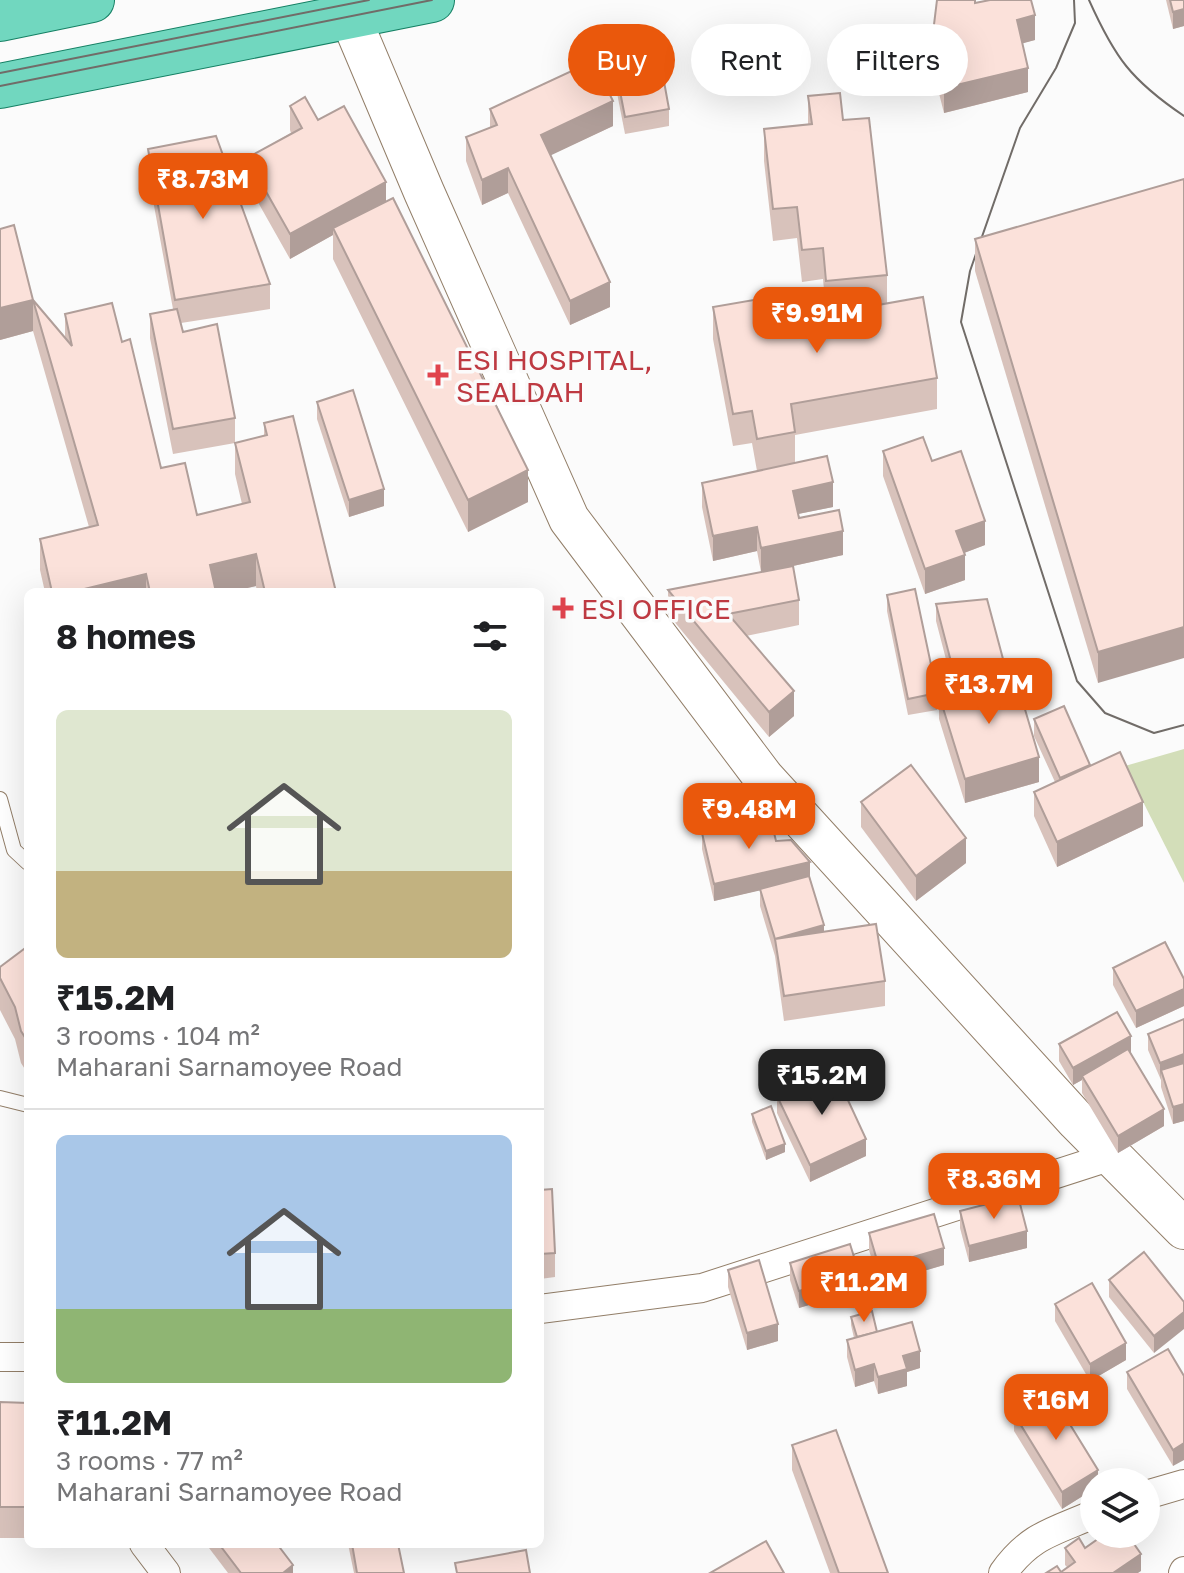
<!DOCTYPE html>
<html lang="en">
<head>
<meta charset="utf-8">
<style>
  :root { --surface:#fff; --page:#f2f2f2; --text:#202124; --muted:#757577; --line:#e0e0e0; --accent:#ea580c }
  body { margin:0; font-family:"Golos Text",sans-serif; background:var(--page); color:var(--text); height:100vh; display:flex; flex-direction:column; font-size:30px; white-space:nowrap }
  * { box-sizing:border-box; margin:0 }
  p { font-size:26px; color:var(--muted) }
  .icon { flex:none; width:44px; height:44px; fill:none; stroke:currentColor; stroke-width:2; stroke-linecap:round; stroke-linejoin:round }
  .map { position:relative; flex:1; overflow:hidden }
  .panel { position:absolute; left:24px; top:588px; width:520px; height:960px; display:flex; flex-direction:column; background:var(--surface); border-radius:12px; box-shadow:0 8px 32px #0002 }
  .panel>* { flex:none }
  .hud { position:absolute; left:568px; top:24px; width:496px; height:72px; display:flex; gap:16px }
  .fabs { position:absolute; left:1080px; top:1468px; display:grid; gap:16px }
  .fabs a { display:grid; place-items:center; width:80px; height:80px; border-radius:50%; background:var(--surface); box-shadow:0 8px 32px #0002; font-size:40px }
  .price { position:absolute; translate:-50% -68px; padding:0 18px; border-radius:16px; background:var(--accent); color:#fff; font-size:26px; line-height:52px; filter:drop-shadow(0 2px 4px #0008) }
  .price::after { content:''; position:absolute; left:50%; top:48px; width:24px; height:18px; margin-left:-12px; background:inherit; clip-path:polygon(0 0,100% 0,50% 100%) }
  .price.active { background:#222; color:#fff }
  ul { padding:0; list-style:none }
  li { display:grid; align-content:center; gap:16px; height:424px; padding:0 32px }
  li+li { border-top:2px solid var(--line) }
  li span { display:grid; place-items:center; height:248px; border-radius:12px; color:#555 }
  li>.icon { margin-inline-start:auto }
  span .icon { width:144px; height:144px; fill:#fffc; stroke-width:1 }
  li b { font-size:34px }
  h2 { display:flex; justify-content:space-between; align-items:center; height:96px; padding:0 32px; font-size:34px }
  .tag { padding:0 28px; border-radius:36px; background:var(--surface); box-shadow:0 8px 32px #0002; font-size:28px; line-height:72px }
  .tag.active { background:var(--accent); color:#fff }
  .map>svg:first-child { display:block }
</style>
</head>
<body>
<div class="map">
<svg width="1184" height="1573" viewBox="0 0 1184 1573">
  <rect width="100%" height="100%" fill="#fbfbfb"/>
  <polygon fill="#d3deb9" points="1184,749 1184,883 1125,766"/>
  <g fill="none" stroke-linecap="round" stroke-linejoin="round">
    <defs>
      <g id="lane">
        <polyline points="0,799 14,850 28,863"/>
        <polyline points="0,1098 28,1105"/>
      </g>
      <g id="street">
        <polyline points="540,1309 702,1288 1112,1156"/>
        <polyline points="0,1357 28,1357"/>
        <polyline points="1146,1495 1184,1484"/>
        <polyline points="144,1544 166,1573"/>
        <path d="M1003,1573C1030,1535 1053,1532 1094,1514"/>
        <polyline points="1183,1573 1184,1571"/>
      </g>
      <polyline id="secondary" points="343,0 424,192 569,519 764,778 1077,1121 1184,1229"/>
      <g id="primary">
        <polyline points="0,19 92,0"/>
        <polyline points="0,86 432,0"/>
      </g>
    </defs>
    <use href="#lane" stroke="#927e68" stroke-width="16"/>
    <use href="#street" stroke="#927e68" stroke-width="30"/>
    <use href="#secondary" stroke="#927e68" stroke-width="42"/>
    <use href="#primary" stroke="#158064" stroke-width="46"/>
    <use href="#lane" stroke="#fff" stroke-width="14"/>
    <use href="#street" stroke="#fff" stroke-width="28"/>
    <use href="#secondary" stroke="#fff" stroke-width="40"/>
    <use href="#primary" stroke="#71d7bf" stroke-width="44"/>
    <g stroke="#716c68" stroke-width="2">
      <polyline points="1074,0 1075,23 1056,68 1020,128 970,271 961,322 1077,681 1105,713 1154,733 1184,725"/>
      <path d="M1089,0C1115,58 1131,80 1184,116"/>
      <polyline points="0,73 369,0"/>
      <polyline points="0,86 432,0"/>
    </g>
  </g>
  <g fill="#d8c2bb">
    <polygon points="1166,0 1184,0 1184,26 1173,29"/>
    <polygon points="975,3 1035,40 1022,43 1028,92 944,113 932,66 932,41"/>
    <polygon points="610,40 669,109 669,126 625,134 610,57"/>
    <polygon points="808,96 843,120 887,275 887,304 937,378 937,409 795,435 795,463 833,507 798,514 799,518 843,555 793,566 799,600 799,625 746,636 794,716 769,737 668,614 668,590 761,572 757,551 713,561 702,507 702,483 757,471 752,443 733,446 713,339 713,307 788,321 854,310 826,312 823,279 802,282 797,238 773,241 764,161 764,129 808,124"/>
    <polygon points="290,106 318,120 386,202 528,502 468,532 333,259 333,235 290,259 247,183 247,158 291,133 290,130"/>
    <polygon points="490,109 613,126 550,155 610,307 570,325 508,193 482,205 466,161 466,137 490,128"/>
    <polygon points="148,149 270,284 270,309 181,323 183,332 235,418 235,443 173,454 150,338 150,314 173,309 148,173"/>
    <polygon points="1184,179 1098,683 975,271 975,239"/>
    <polygon points="0,229 33,300 65,337 65,314 122,342 161,468 197,515 242,504 235,474 235,443 264,436 264,423 336,592 257,592 256,586 230,592 45,592 40,570 40,539 89,527 33,331 0,340"/>
    <polygon points="317,402 384,506 349,517 317,419"/>
    <polygon points="883,451 932,461 985,545 964,553 965,580 925,594 883,476"/>
    <polygon points="887,595 937,693 937,710 908,715 887,611"/>
    <polygon points="936,604 1007,674 1039,782 965,803 939,719 939,695 954,690 936,621"/>
    <polygon points="1034,719 1090,766 1143,826 1057,867 1034,816 1034,792 1055,782 1034,736"/>
    <polygon points="861,802 966,863 916,901 861,827"/>
    <polygon points="702,833 776,841 810,877 824,932 885,981 885,1006 784,1021 775,956 760,906 760,890 714,901 702,849"/>
    <polygon points="28,946 28,1074 21,1063 15,1039 0,1010 0,967"/>
    <polygon points="1113,968 1184,979 1184,1006 1136,1028 1113,985"/>
    <polygon points="1184,1019 1184,1121 1173,1124 1161,1087 1161,1080 1148,1050 1148,1034"/>
    <polygon points="1059,1044 1131,1053 1164,1126 1118,1153 1082,1093 1082,1080 1073,1085 1059,1061"/>
    <polygon points="777,1096 866,1156 810,1182 777,1113"/>
    <polygon points="752,1114 785,1152 766,1160 752,1122"/>
    <polygon points="540,1190 555,1253 555,1277 540,1279"/>
    <polygon points="960,1211 1027,1248 969,1262 960,1228"/>
    <polygon points="869,1233 944,1265 879,1284 869,1250"/>
    <polygon points="790,1263 859,1290 799,1308 790,1280"/>
    <polygon points="728,1270 778,1341 747,1350 728,1287"/>
    <polygon points="1109,1280 1184,1302 1154,1353 1109,1297"/>
    <polygon points="1055,1304 1126,1360 1090,1381 1055,1321"/>
    <polygon points="851,1317 877,1332 920,1368 907,1372 907,1386 878,1394 874,1381 855,1387 847,1357 847,1340 854,1338 851,1325"/>
    <polygon points="1127,1372 1184,1376 1173,1466 1127,1389"/>
    <polygon points="0,1402 28,1403 28,1538 0,1538"/>
    <polygon points="1014,1414 1098,1482 1094,1482 1094,1489 1062,1509 1014,1431"/>
    <polygon points="792,1445 888,1573 830,1573 792,1470"/>
    <polygon points="206,1544 277,1544 293,1573 228,1573"/>
    <polygon points="348,1544 398,1544 404,1573 354,1573"/>
    <polygon points="1065,1548 1085,1548 1141,1571 1061,1572 1067,1567 1065,1565"/>
  </g>
  <g fill="#b09e99">
    <polygon points="1184,9 1184,26 1173,29 1173,12"/>
    <polygon points="1035,15 1035,40 1017,45 1017,20"/>
    <polygon points="1028,68 1028,92 944,113 944,88"/>
    <polygon points="613,101 613,126 541,160 541,135"/>
    <polygon points="508,168 508,193 482,205 482,180"/>
    <polygon points="386,182 386,206 333,228 333,235 290,259 290,234"/>
    <polygon points="610,282 610,307 570,325 570,301"/>
    <polygon points="33,300 33,331 0,340 0,308"/>
    <polygon points="528,470 528,502 468,532 468,500"/>
    <polygon points="833,482 833,507 793,515 793,491"/>
    <polygon points="384,489 384,506 349,517 349,500"/>
    <polygon points="985,521 985,545 956,556 956,531"/>
    <polygon points="757,527 757,551 713,561 713,536"/>
    <polygon points="843,531 843,555 761,573 761,548"/>
    <polygon points="256,554 256,586 230,592 210,592 210,565"/>
    <polygon points="965,555 965,580 925,594 925,569"/>
    <polygon points="146,574 146,592 72,592"/>
    <polygon points="1184,627 1184,658 1098,683 1098,652"/>
    <polygon points="794,691 794,716 769,737 769,712"/>
    <polygon points="1039,757 1039,782 965,803 965,779"/>
    <polygon points="1143,802 1143,826 1057,867 1057,842"/>
    <polygon points="966,838 966,863 916,901 916,876"/>
    <polygon points="810,862 810,879 714,901 714,884"/>
    <polygon points="824,925 824,942 775,939"/>
    <polygon points="1184,989 1184,1006 1136,1028 1136,1011"/>
    <polygon points="1131,1036 1131,1053 1082,1076 1082,1080 1073,1085 1073,1068"/>
    <polygon points="1184,1054 1184,1071 1161,1070 1160,1080 1160,1063"/>
    <polygon points="1184,1104 1184,1121 1173,1124 1173,1107"/>
    <polygon points="1164,1109 1164,1126 1118,1153 1118,1136"/>
    <polygon points="866,1139 866,1156 810,1182 810,1165"/>
    <polygon points="785,1144 785,1152 766,1160 766,1151"/>
    <polygon points="1027,1231 1027,1248 969,1262 969,1246"/>
    <polygon points="944,1248 944,1265 879,1284 879,1267"/>
    <polygon points="859,1273 859,1290 799,1308 799,1291"/>
    <polygon points="1184,1312 1184,1329 1154,1353 1154,1336"/>
    <polygon points="778,1324 778,1341 747,1350 747,1333"/>
    <polygon points="1126,1343 1126,1360 1090,1381 1090,1364"/>
    <polygon points="920,1351 920,1368 907,1372 907,1386 878,1394 878,1377 903,1356"/>
    <polygon points="874,1364 874,1381 855,1387 855,1370"/>
    <polygon points="1184,1443 1184,1460 1173,1466 1173,1450"/>
    <polygon points="1098,1470 1098,1482 1094,1482 1094,1489 1062,1509 1062,1492"/>
    <polygon points="1141,1554 1141,1571 1138,1573 1113,1573"/>
    <polygon points="293,1565 293,1573 283,1573"/>
  </g>
  <g fill="#fbe1da" stroke="#b09e99" stroke-width="2">
    <polygon points="937,0 975,0 975,3 990,0 1031,0 1035,15 1017,20 1028,68 944,88 932,41"/>
    <polygon points="1170,0 1184,0 1184,9 1173,12"/>
    <polygon points="655,32 669,109 625,117 610,40"/>
    <polygon points="593,61 613,101 541,135 610,282 570,301 508,168 482,180 466,137 497,125 490,109"/>
    <polygon points="840,93 843,120 869,118 887,275 826,281 823,248 802,250 797,207 773,209 764,129 812,124 808,96"/>
    <polygon points="305,97 318,120 344,106 386,182 290,234 247,158 302,128 290,106"/>
    <polygon points="216,136 270,284 175,300 148,149"/>
    <polygon points="1184,179 1184,627 1098,652 975,239"/>
    <polygon points="393,198 528,470 468,500 333,228"/>
    <polygon points="14,225 33,300 0,308 0,229"/>
    <polygon points="783,295 788,321 923,297 937,378 791,404 795,432 757,439 752,411 733,414 713,307"/>
    <polygon points="33,300 72,346 65,314 112,303 122,342 130,339 161,468 185,463 197,515 250,502 235,443 267,435 264,423 293,416 336,592 265,592 256,554 210,565 216,592 150,592 146,574 72,592 52,592 40,539 98,525"/>
    <polygon points="177,309 183,332 217,324 235,418 173,429 150,314"/>
    <polygon points="353,390 384,489 349,500 317,402"/>
    <polygon points="923,437 932,461 961,451 985,521 956,531 965,555 925,569 883,451"/>
    <polygon points="827,456 833,482 793,491 799,518 839,510 843,531 761,548 757,527 713,536 702,483"/>
    <polygon points="793,566 799,600 728,614 794,691 769,712 668,590"/>
    <polygon points="915,589 937,693 908,699 887,595"/>
    <polygon points="987,599 1007,674 999,677 956,681 936,604"/>
    <polygon points="1014,672 1039,757 965,779 939,695"/>
    <polygon points="1064,706 1090,765 1060,778 1034,719"/>
    <polygon points="1120,752 1143,802 1057,842 1034,792"/>
    <polygon points="911,765 966,838 916,876 861,802"/>
    <polygon points="770,816 776,841 791,840 810,862 714,884 702,833"/>
    <polygon points="809,876 824,925 775,939 760,889"/>
    <polygon points="876,924 885,981 784,996 775,939"/>
    <polygon points="1165,942 1184,979 1184,989 1136,1011 1113,968"/>
    <polygon points="28,946 28,1042 21,1031 15,1007 0,978 0,967"/>
    <polygon points="1117,1012 1131,1036 1073,1068 1059,1044"/>
    <polygon points="1184,1019 1184,1054 1160,1063 1148,1034"/>
    <polygon points="1128,1049 1164,1109 1118,1136 1082,1076"/>
    <polygon points="1184,1063 1184,1104 1173,1107 1161,1070"/>
    <polygon points="834,1070 866,1139 810,1165 777,1096"/>
    <polygon points="771,1106 785,1144 766,1151 752,1114"/>
    <polygon points="552,1189 555,1253 540,1254 540,1190"/>
    <polygon points="1018,1196 1027,1231 969,1246 960,1211"/>
    <polygon points="934,1214 944,1248 879,1267 869,1233"/>
    <polygon points="850,1244 859,1273 799,1291 790,1263"/>
    <polygon points="1144,1252 1184,1302 1184,1312 1154,1336 1109,1280"/>
    <polygon points="759,1260 778,1324 747,1333 728,1270"/>
    <polygon points="1092,1283 1126,1343 1090,1364 1055,1304"/>
    <polygon points="872,1311 877,1332 857,1337 851,1317"/>
    <polygon points="912,1322 920,1351 903,1356 907,1369 878,1377 874,1364 855,1370 847,1340"/>
    <polygon points="1168,1349 1184,1376 1184,1443 1173,1450 1127,1372"/>
    <polygon points="1050,1392 1098,1470 1062,1492 1014,1414"/>
    <polygon points="0,1402 28,1403 28,1507 0,1507"/>
    <polygon points="836,1430 888,1573 839,1573 792,1445"/>
    <polygon points="1105,1534 1127,1534 1141,1554 1113,1573 1046,1573 1057,1566 1061,1572 1075,1562 1065,1548 1079,1538 1085,1548"/>
    <polygon points="766,1541 784,1573 710,1573"/>
    <polygon points="219,1544 277,1544 293,1565 283,1573 241,1573"/>
    <polygon points="352,1544 398,1544 404,1573 357,1573"/>
    <polygon points="526,1550 530,1573 457,1573 455,1563"/>
  </g>
  <g fill="#e0444e" stroke="#fbfbfb" stroke-width="3">
    <path d="M434 363h8v8h8v8h-8v8h-8v-8h-8v-8h8z"/>
    <path d="M559 596h8v8h8v8h-8v8h-8v-8h-8v-8h8z"/>
  </g>
  <g text-anchor="middle" dominant-baseline="central" stroke-width="7" stroke-linejoin="round" paint-order="stroke">
    <g font-size="28" fill="#be3a42" stroke="#fbfbfb" text-anchor="start">
      <text x="456" y="359">ESI HOSPITAL,<tspan x="456" dy="32">SEALDAH</tspan></text>
      <text x="581" y="608">ESI OFFICE</text>
    </g>
  </g>
</svg>
<div class="fabs">
<a><svg class="icon" aria-label="layers" viewBox="0 0 24 24"><path d="M12 4l9 5-9 5-9-5zM3 14l9 5 9-5"/></svg></a>
</div>
<b class="price" style="left:203px;top:221px">₹8.73M</b>
<b class="price" style="left:817px;top:355px">₹9.91M</b>
<b class="price" style="left:989px;top:726px">₹13.7M</b>
<b class="price" style="left:749px;top:851px">₹9.48M</b>
<b class="price active" style="left:822px;top:1117px">₹15.2M</b>
<b class="price" style="left:994px;top:1221px">₹8.36M</b>
<b class="price" style="left:864px;top:1324px">₹11.2M</b>
<b class="price" style="left:1056px;top:1442px">₹16M</b>
<div class="hud">
<a class="tag active">Buy</a>
<a class="tag">Rent</a>
<a class="tag">Filters</a>
</div>
<section class="panel">
<h2>8 homes<svg class="icon" aria-label="filters" viewBox="0 0 24 24"><path d="M4 7h16M4 17h16"/><circle cx="9" cy="7" r="2"/><circle cx="15" cy="17" r="2"/></svg></h2>
<ul>
<li><span style="background:linear-gradient(#dfe7d0 65%,#c2b280 0)"><svg class="icon" aria-label="home" viewBox="0 0 24 24"><path d="M3 11l9-7 9 7M6 9v11h12V9"/></svg></span><div><b>₹15.2M</b><p>3 rooms · 104 m²</p><p>Maharani Sarnamoyee Road</p></div></li>
<li><span style="background:linear-gradient(#a9c7e8 70%,#8fb573 0)"><svg class="icon" aria-label="home" viewBox="0 0 24 24"><path d="M3 11l9-7 9 7M6 9v11h12V9"/></svg></span><div><b>₹11.2M</b><p>3 rooms · 77 m²</p><p>Maharani Sarnamoyee Road</p></div></li>
</ul>
</section>
</div>
</body>
</html>
